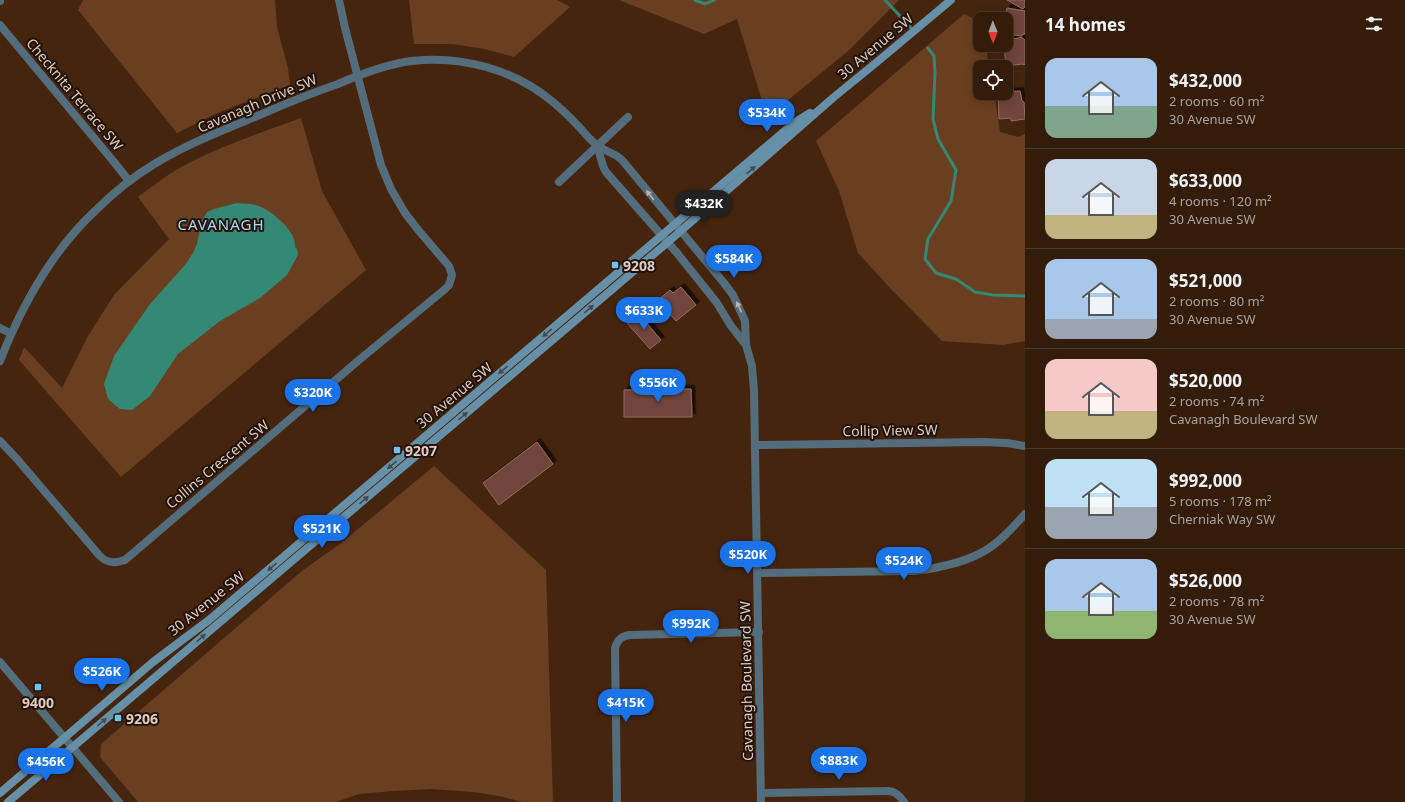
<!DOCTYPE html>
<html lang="en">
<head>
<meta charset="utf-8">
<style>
  :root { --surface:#341c0a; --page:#3c2513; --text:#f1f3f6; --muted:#a9a19c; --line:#4e3a2b; --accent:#1a73e8 }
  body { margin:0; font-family:"Noto Sans",sans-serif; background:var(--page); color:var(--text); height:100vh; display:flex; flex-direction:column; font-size:15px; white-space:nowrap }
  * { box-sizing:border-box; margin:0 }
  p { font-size:13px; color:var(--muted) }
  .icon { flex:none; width:22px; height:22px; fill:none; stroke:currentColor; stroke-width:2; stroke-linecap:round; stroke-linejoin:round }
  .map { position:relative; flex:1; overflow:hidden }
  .details { display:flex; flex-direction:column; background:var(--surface); width:380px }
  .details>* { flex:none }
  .needle { width:26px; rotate:179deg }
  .fabs { position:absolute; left:973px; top:12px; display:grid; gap:8px }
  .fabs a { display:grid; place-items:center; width:40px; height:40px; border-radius:8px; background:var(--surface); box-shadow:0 2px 10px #0003,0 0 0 1px var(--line); font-size:20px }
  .price { position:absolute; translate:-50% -34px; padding:0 9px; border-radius:14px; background:var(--accent); color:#fff; font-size:13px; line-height:26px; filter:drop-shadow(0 1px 2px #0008) }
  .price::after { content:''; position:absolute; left:50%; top:24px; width:12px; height:9px; margin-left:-6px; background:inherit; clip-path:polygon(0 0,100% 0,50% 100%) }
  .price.active { background:#222; color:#fff }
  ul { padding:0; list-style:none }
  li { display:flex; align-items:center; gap:12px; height:100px; padding:0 20px }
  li+li { border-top:1px solid var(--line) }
  li span { display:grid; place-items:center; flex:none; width:112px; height:80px; border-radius:12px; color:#555 }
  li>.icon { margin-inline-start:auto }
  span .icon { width:48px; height:48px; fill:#fffc; stroke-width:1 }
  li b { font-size:17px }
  h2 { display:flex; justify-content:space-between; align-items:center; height:48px; padding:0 20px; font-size:17px }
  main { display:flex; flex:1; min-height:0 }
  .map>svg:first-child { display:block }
</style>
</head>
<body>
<main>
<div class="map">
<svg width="1025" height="802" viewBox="0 0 1025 802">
  <defs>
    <filter id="shadow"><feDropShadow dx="3.5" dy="-3.5" stdDeviation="0" flood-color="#0009"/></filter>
  </defs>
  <rect width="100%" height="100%" fill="#45250d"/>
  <g fill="#6a3f21">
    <polygon points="83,0 275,0 277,27 288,68 290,85 217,113 177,133 78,10"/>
    <polygon points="409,0 557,0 570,7 514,57 485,49 452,44 414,44"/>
    <polygon points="619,0 899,0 847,52 767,117 737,19 704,34"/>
    <polygon points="964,14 980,22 980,45 986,45 989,67 980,67 980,93 994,93 1000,132 1018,137 1025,134 1025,341 1003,345 942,341 890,288 858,253 839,191 816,141"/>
    <path d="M301,118L322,191L366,270L121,477L19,360L24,347L62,388L88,336L114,295L169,239L138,197C150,188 163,178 176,170C216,148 259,133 301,118Z"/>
    <polygon points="434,466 546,570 553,802 522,802 499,796 473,792 432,789 393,791 359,794 336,802 138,802 100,757 101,744 303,570 340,544"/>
  </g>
  <path fill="#348874" d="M237,203C243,204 250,203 256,205C270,209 297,231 295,247L297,249L298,255L287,275L260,298L220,321L178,354L150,396L132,410L120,409L108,399L104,384L114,356L150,304L185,265L193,253L197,244L202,221L207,212L214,209Z"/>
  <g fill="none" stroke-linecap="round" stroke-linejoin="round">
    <g stroke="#348874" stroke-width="3">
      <polyline points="695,0 705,4 714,0"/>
      <polyline points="885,0 912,29"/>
      <polyline points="928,48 934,56 935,73 933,119 938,139 956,170 951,201 928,239 925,259 936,273 956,279 975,292 993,295 1025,296"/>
    </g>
  </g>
  <g fill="#6f453b" stroke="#976a5f" filter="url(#shadow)">
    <polygon points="1007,0 1025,0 1025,7 1023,9"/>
    <polygon points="1007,8 1025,11 1025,34 1023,34 1022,36 1006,34 1005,19"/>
    <polygon points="1021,37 1025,40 1025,64 1024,65 1023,64 1006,66 1004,45 1006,45 1006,40 1019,38"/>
    <polygon points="1006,88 1009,88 1009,92 1020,91 1022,101 1024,102 1025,119 1011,121 1011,118 999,119 998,93 1006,93"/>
    <polygon points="681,287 696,305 676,321 658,300 670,290 673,293"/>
    <polygon points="639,314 661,340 650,349 627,323"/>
    <polygon points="691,389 692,417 624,417 624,390"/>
    <polygon points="537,442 553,464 499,505 483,483"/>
  </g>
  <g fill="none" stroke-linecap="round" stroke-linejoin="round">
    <g stroke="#536d7c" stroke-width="8">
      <polyline points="0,1 0,0"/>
      <polyline points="0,25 114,162 129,181"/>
      <polyline points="559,182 628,117"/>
      <polyline points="0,328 10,333"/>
      <path d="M0,441L17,459L99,555C106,563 114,564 125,560L359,360L444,290L449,285L452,275L449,266L419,231L405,213L391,189L381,165L345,28L339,0"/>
      <polyline points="756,445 983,442 1007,443 1025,446"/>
      <path d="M758,573L914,571C939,568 965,563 986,550C1001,541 1013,527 1025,514"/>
      <path d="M761,793L888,791C895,791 900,796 904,802"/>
      <path d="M617,802L615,648C618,639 622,636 630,635L759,632"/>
    </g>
    <g stroke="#536d7c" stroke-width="8">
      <polyline points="597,146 617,156 622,160 724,283 733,295 745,321 746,345 752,366 754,391 761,802"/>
      <path d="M0,361C22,305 51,252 95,211C113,193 134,176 156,163C189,143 226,129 262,114C287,103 312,93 338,84C361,74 386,64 412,61C462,55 515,70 553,102C566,113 578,125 589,138C591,140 595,143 597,147C601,155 601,164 606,172L677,253L717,303L731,326L746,345"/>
      <polyline points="0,662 119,802"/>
    </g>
    <g stroke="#6690a8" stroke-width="8">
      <polyline points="0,793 153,662 209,620 794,123 810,113"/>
      <polyline points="8,802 668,242 834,97 877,62 951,0"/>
    </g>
  </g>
  <defs><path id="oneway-solid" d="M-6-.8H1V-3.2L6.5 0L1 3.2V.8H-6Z"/></defs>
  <g fill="#404b51">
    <use href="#oneway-solid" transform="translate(751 170) rotate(-41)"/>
    <use href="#oneway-solid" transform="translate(589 309) rotate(-40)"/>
    <use href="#oneway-solid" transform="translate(547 333) rotate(140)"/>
    <use href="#oneway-solid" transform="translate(503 370) rotate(140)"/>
    <use href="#oneway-solid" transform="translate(463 416) rotate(-40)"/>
    <use href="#oneway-solid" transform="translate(392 465) rotate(140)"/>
    <use href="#oneway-solid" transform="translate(364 500) rotate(-40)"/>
    <use href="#oneway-solid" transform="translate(272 567) rotate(140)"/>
    <use href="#oneway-solid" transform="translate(201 638) rotate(-40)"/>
    <use href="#oneway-solid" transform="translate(102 722) rotate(-40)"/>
  </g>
  <g fill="#beb4ae">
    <use href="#oneway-solid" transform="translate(650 195) rotate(-129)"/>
    <use href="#oneway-solid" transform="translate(739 307) rotate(-115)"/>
  </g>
  <g fill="#6cc3f2" stroke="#211309" stroke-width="1.5">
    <rect x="611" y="261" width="8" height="8" rx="2"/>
    <rect x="393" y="446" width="8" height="8" rx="2"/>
    <rect x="34" y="683" width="8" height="8" rx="2"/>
    <rect x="114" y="714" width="8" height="8" rx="2"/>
  </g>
  <g text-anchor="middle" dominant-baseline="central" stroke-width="4" stroke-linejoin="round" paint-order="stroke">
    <g font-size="14" fill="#e2ccbf" stroke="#211309">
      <text transform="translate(875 46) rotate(-40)">30 Avenue SW</text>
      <text transform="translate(75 94) rotate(50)">Checknita Terrace SW</text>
      <text transform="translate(257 103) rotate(-23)">Cavanagh Drive SW</text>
      <text transform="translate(454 395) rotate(-40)">30 Avenue SW</text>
      <text transform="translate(890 430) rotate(-1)">Collip View SW</text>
      <text transform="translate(217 464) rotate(-40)">Collins Crescent SW</text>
      <text transform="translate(206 603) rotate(-39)">30 Avenue SW</text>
      <text transform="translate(746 681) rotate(-91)">Cavanagh Boulevard SW</text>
    </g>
    <g font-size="14" font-weight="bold" fill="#e2ccbf" stroke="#211309" text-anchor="start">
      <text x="623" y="265">9208</text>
      <text x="405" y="450">9207</text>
      <text x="38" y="702" text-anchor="middle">9400</text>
      <text x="126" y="718">9206</text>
    </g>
    <g font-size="15" letter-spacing="1" fill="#acd9f4" stroke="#211309">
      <text x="221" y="224">CAVANAGH</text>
    </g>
  </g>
</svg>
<div class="fabs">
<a><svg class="needle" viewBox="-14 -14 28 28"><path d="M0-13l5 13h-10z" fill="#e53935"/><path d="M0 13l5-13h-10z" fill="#a9a19c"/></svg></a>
<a><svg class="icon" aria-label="locate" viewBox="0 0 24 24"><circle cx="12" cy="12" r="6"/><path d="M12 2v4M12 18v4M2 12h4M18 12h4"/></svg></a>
</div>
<b class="price" style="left:767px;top:133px">$534K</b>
<b class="price active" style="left:704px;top:224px">$432K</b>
<b class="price" style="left:734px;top:279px">$584K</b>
<b class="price" style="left:644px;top:331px">$633K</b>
<b class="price" style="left:658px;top:403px">$556K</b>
<b class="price" style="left:313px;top:413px">$320K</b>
<b class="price" style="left:322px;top:549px">$521K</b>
<b class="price" style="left:748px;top:575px">$520K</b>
<b class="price" style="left:904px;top:581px">$524K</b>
<b class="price" style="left:691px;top:644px">$992K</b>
<b class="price" style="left:102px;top:692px">$526K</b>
<b class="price" style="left:626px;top:723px">$415K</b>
<b class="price" style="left:839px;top:781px">$883K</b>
<b class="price" style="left:46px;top:782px">$456K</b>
</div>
<section class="details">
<h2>14 homes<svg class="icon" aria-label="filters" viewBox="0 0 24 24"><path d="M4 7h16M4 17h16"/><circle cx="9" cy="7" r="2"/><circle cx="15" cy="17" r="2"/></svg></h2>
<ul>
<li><span style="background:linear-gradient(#a9c7e8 60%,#7fa58c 0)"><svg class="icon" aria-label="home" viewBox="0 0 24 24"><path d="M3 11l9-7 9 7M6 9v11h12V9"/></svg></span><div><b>$432,000</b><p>2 rooms · 60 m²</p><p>30 Avenue SW</p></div></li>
<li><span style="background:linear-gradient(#c9d6e8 70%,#c2b280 0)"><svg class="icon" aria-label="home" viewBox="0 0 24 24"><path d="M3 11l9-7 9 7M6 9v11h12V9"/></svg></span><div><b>$633,000</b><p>4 rooms · 120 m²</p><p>30 Avenue SW</p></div></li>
<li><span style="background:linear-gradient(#a9c7e8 75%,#9aa5b1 0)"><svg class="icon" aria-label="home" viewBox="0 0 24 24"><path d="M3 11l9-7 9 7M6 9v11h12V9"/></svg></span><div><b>$521,000</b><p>2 rooms · 80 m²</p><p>30 Avenue SW</p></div></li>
<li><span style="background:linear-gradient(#f6c9c9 65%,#c2b280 0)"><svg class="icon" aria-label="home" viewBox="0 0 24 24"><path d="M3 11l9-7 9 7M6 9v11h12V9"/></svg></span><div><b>$520,000</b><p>2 rooms · 74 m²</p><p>Cavanagh Boulevard SW</p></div></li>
<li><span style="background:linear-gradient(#bfe0f5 60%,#9aa5b1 0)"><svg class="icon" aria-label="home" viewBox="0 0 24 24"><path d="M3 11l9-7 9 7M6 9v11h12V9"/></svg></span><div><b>$992,000</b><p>5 rooms · 178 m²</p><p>Cherniak Way SW</p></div></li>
<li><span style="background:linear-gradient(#a9c7e8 65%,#8fb573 0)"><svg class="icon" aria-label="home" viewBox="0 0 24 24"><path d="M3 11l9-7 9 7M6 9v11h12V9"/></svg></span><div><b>$526,000</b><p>2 rooms · 78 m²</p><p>30 Avenue SW</p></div></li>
</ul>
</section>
</main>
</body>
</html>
